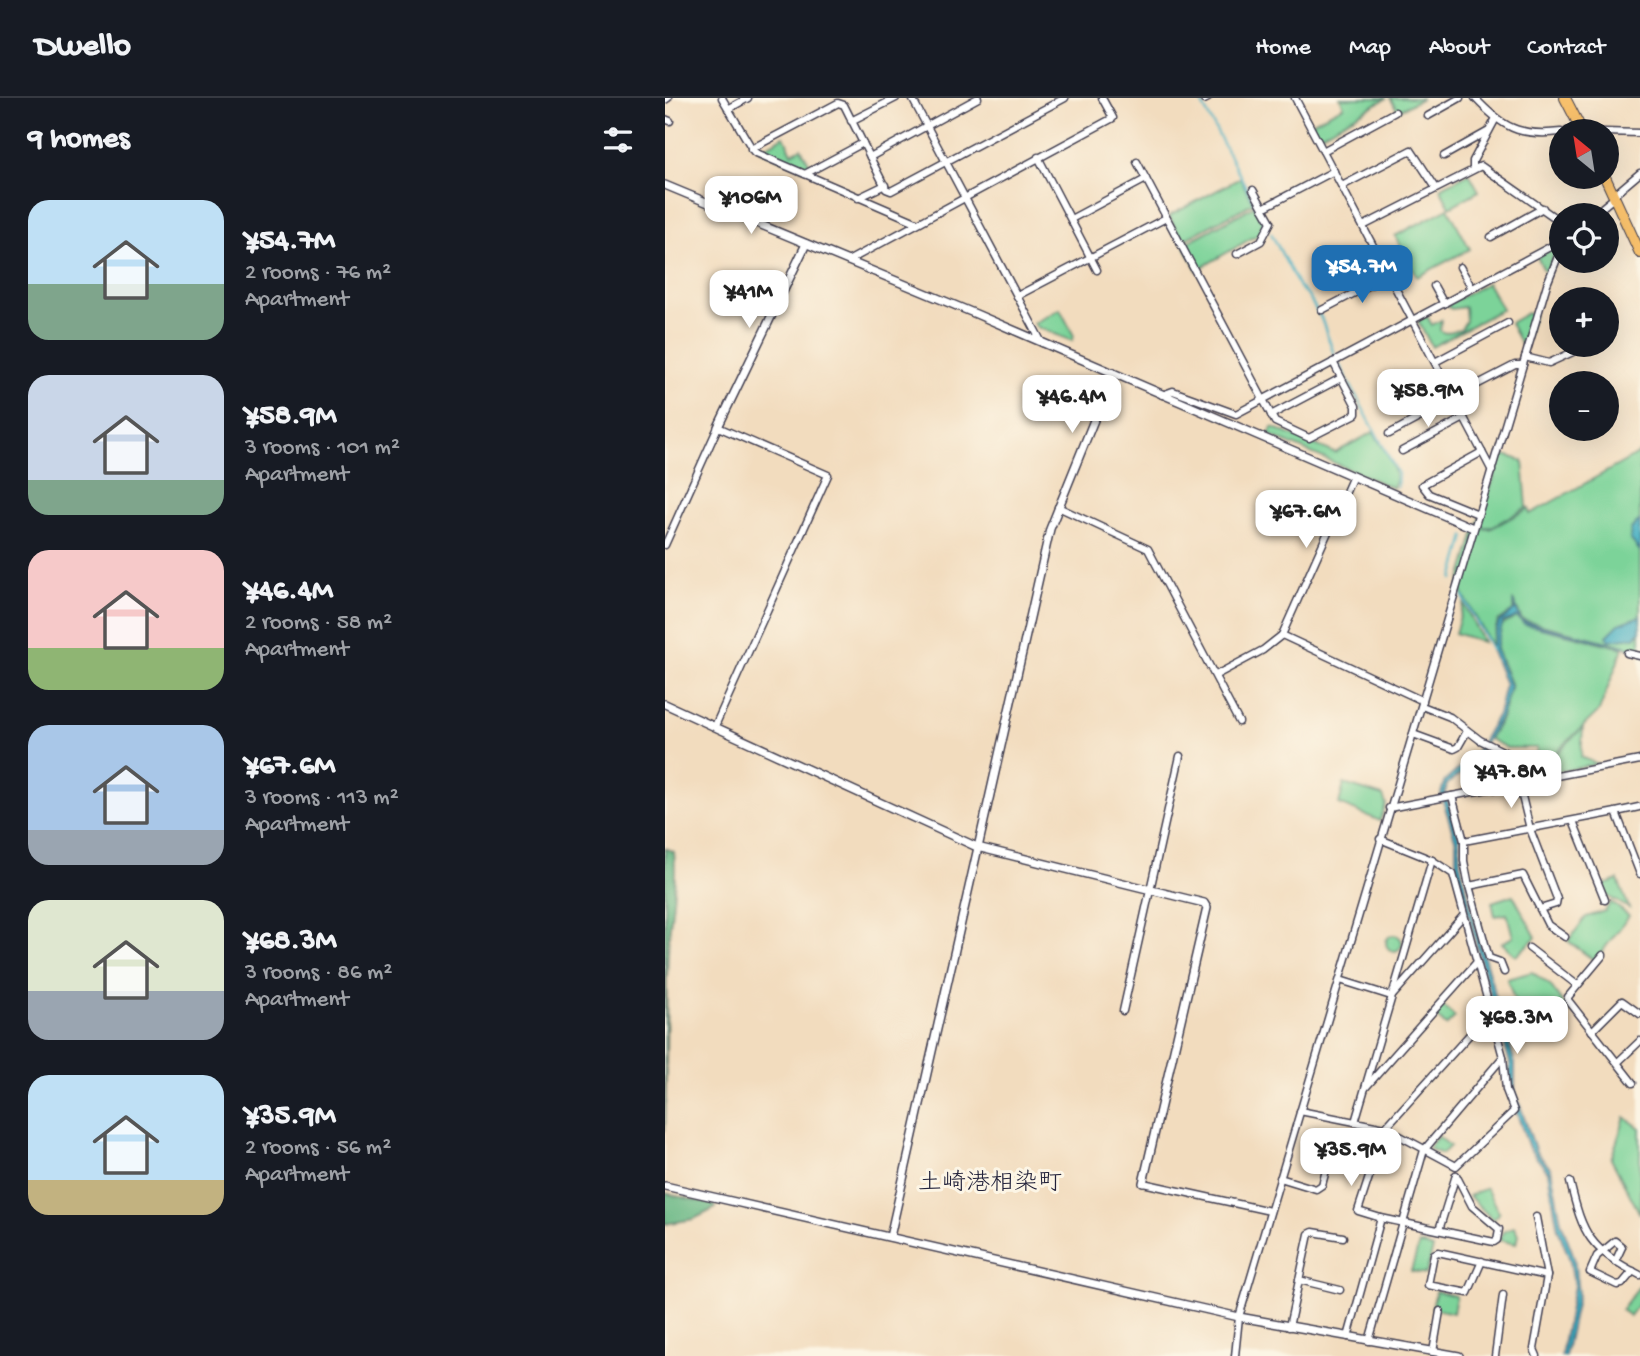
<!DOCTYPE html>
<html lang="en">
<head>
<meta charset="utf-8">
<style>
  :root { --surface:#171b24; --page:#20242c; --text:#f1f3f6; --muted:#9ea1a6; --line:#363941; --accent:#1f6fb2 }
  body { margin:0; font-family:"Gochi Hand","Klee One",sans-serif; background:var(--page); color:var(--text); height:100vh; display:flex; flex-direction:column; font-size:26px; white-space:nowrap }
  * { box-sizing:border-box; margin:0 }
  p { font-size:23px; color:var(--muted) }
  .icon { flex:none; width:38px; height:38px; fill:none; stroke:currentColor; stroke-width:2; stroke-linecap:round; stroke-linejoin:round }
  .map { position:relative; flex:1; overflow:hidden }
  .side { display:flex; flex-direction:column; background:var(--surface); width:665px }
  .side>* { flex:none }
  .needle { width:46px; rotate:330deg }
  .tools { position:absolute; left:884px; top:21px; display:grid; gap:14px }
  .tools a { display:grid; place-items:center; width:70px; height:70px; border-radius:50%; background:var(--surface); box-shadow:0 7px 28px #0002; font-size:35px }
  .price { position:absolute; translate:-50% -60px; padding:0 16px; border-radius:14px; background:#fff; color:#222; font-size:23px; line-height:46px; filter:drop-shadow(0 2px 4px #0008) }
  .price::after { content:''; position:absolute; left:50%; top:42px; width:21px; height:16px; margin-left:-10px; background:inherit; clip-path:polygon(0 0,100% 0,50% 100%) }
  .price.active { background:var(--accent); color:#fff }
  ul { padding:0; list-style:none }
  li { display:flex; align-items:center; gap:21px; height:175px; padding:0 28px }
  li span { display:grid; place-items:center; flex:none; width:196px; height:140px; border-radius:21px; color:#555 }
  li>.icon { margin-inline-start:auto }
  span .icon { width:84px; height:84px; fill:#fffc; stroke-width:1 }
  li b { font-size:30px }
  h2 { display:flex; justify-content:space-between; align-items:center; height:84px; padding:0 28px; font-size:30px }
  header { display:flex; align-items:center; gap:42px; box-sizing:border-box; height:98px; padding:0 35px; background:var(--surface); border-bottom:2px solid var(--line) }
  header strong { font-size:33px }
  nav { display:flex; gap:38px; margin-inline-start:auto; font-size:24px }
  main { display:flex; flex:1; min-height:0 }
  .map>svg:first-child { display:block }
</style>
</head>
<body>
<header>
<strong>Dwello</strong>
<nav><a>Home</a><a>Map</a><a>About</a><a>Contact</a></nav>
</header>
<main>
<section class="side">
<h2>9 homes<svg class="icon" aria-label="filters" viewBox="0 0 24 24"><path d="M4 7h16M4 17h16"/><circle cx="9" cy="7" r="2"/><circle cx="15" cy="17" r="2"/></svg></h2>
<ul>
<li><span style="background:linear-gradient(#bfe0f5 60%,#7fa58c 0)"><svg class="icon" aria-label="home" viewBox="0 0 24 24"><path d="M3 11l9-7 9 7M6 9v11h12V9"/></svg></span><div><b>¥54.7M</b><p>2 rooms · 76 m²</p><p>Apartment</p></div></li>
<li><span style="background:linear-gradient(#c9d6e8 75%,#7fa58c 0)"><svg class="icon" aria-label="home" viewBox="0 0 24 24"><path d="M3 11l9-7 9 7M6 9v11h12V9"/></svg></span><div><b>¥58.9M</b><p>3 rooms · 101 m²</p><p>Apartment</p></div></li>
<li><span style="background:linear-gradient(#f6c9c9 70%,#8fb573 0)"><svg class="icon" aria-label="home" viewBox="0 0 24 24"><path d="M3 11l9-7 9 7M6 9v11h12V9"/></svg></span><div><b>¥46.4M</b><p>2 rooms · 58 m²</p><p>Apartment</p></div></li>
<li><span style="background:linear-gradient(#a9c7e8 75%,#9aa5b1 0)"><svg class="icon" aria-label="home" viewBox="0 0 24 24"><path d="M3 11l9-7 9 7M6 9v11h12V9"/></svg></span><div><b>¥67.6M</b><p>3 rooms · 113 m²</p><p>Apartment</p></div></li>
<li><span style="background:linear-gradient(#dfe7d0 65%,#9aa5b1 0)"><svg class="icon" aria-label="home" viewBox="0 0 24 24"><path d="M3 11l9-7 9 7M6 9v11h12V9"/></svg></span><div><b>¥68.3M</b><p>3 rooms · 86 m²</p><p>Apartment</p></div></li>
<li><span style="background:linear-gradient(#bfe0f5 75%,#c2b280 0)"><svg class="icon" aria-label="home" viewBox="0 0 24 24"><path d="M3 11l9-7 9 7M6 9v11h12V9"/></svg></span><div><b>¥35.9M</b><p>2 rooms · 56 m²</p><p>Apartment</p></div></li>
</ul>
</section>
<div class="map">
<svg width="975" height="1258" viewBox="0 0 975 1258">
  <rect width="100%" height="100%" fill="#fcf5e5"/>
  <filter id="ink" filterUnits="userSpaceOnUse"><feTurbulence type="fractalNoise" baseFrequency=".0143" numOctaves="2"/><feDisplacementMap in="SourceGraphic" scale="14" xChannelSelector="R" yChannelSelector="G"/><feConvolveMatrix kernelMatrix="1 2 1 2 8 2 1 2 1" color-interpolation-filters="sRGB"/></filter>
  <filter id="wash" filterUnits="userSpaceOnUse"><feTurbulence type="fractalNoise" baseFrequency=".00686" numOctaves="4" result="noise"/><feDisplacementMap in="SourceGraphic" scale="28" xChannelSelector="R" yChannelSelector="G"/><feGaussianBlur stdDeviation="1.57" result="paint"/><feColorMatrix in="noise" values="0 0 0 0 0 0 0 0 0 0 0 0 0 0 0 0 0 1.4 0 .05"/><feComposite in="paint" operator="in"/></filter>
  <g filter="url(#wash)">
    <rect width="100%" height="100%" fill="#f2dcbe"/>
    <g fill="#7bd399" stroke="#4e7a6a" stroke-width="2">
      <polygon points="675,0 722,0 653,38 646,25 679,8"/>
      <polygon points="725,0 757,0 733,13"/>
      <polygon points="119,38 127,55 136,50 146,68 138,71 95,52"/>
      <polygon points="804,75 814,93 785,109 775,90"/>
      <polygon points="575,80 588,105 517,143 504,118"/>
      <polygon points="589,108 599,126 595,129 597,134 532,172 519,146"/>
      <polygon points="783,110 805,151 752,179 730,138"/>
      <polygon points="893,147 881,176 872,159"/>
      <polygon points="822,185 837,211 767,249 753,223 762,218 767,227 776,222 775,232 780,235 796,231 801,223 800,209 786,211 782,207"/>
      <polygon points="395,211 409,238 407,243 372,229 369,225"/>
      <polygon points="862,215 869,218 858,251 845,225"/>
      <path d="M607,329L670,355L708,334C717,349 737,373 728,390L604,337Z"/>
      <polygon points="975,355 975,552 857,522 848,502 848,513 833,523 826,547 794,489 811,430 825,431 864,410 865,416"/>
      <polygon points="837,356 858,363 862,409 826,429 812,429"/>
      <polygon points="799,506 818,544 790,535"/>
      <polygon points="852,519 859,526 958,550 934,613 873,672 863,662 871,658 872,650 842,650 824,641 836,621 846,588 831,551 837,527"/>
      <polygon points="918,629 916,659 933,666 877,677 873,675"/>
      <polygon points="857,664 870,678 847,683 845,674"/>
      <polygon points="679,686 718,698 721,706 715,723 674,706"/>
      <polygon points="953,782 964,810 939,796 936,788"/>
      <polygon points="848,797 871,839 851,858 837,845 848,839 842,816 830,818 827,804"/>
      <polygon points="946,804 964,818 930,863 903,843 921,819 940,813"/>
      <circle cx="729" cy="845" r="8"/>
      <polygon points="867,874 885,887 904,913 864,943 842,881"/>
      <polygon points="777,907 790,919 781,928 769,917"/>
      <polygon points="960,1019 975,1030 975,1116 946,1061"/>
      <polygon points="773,1038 785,1048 777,1056 763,1050"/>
      <polygon points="821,1090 834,1115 828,1122 804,1098"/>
      <polygon points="849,1129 853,1137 851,1146 834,1142 838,1134"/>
      <polygon points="754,1146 768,1150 761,1176 746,1173"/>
      <polygon points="975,1187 975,1203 965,1218 956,1212"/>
      <polygon points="771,1193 791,1198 788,1215 767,1210"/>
    </g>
    <g fill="#64b581" stroke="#436c5e" stroke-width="2">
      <path d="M0,750L9,754C13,788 4,821 3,855C0,914 2,974 0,1033Z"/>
      <polygon points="0,1095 50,1107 51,1110 29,1121 0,1126"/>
    </g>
    <g fill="#43afc2" stroke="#32687e" stroke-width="2">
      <polygon points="975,422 975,453 965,441 966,431"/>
      <polygon points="848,503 856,523 975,552 859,526 852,519 838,524 830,551 845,588 835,620 805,669 782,686 780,695 794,739 795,765 812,834 850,966 850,993 871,1054 886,1071 896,1124 909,1159 913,1196 900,1258 896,1258 909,1188 905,1162 893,1131 883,1074 864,1050 845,995 845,965 815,861 791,766 791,744 776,696 779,684 809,658 833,616 840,587 826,551 834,524 850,512"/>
      <polygon points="975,518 975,533 970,539 944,542 942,538 954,526"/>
    </g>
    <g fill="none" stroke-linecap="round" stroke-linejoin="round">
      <g stroke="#43afc2" stroke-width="2.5">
        <polyline points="534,0 599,123"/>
        <polyline points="606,135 634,189 643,198 656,220 670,259"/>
        <polyline points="674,266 733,376 732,389"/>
        <polyline points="788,481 800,438"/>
        <polyline points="797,497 827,552"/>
      </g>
    </g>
  </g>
  <g filter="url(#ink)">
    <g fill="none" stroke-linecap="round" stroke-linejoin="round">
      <defs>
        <g id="minor">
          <polyline points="57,0 89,54 251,124"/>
          <polyline points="247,0 377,245"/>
          <polyline points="630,0 827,373"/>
          <path d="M810,0C837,29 854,39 896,34"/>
          <polyline points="0,2 3,0"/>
          <polyline points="539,2 543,0"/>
          <polyline points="63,11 83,0"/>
          <polyline points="763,18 795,0"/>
          <polyline points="0,21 5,23"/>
          <polyline points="186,23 231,0"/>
          <polyline points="902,33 975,35"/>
          <polyline points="86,51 173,5 179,7 221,91 226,93 400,0"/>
          <polyline points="658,53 730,14"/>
          <polyline points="779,58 822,34"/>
          <polyline points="205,59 313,0"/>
          <polyline points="373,59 432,172"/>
          <polyline points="472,64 610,324 644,340 691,316 691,308 668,264"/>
          <polyline points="808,70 808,63 830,22"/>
          <polyline points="140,76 198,45"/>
          <polyline points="677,88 746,52 771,90"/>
          <polyline points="949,97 975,75"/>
          <polyline points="193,100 220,87"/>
          <polyline points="598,110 669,73"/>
          <polyline points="928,117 950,99"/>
          <polyline points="406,121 481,81"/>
          <polyline points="698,128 816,68 896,124"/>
          <polyline points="826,139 878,110"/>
          <polyline points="572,156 596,143 606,124 588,92"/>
          <polyline points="183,163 448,20 437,0"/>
          <polyline points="795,169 807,190"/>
          <polyline points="720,170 739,160"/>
          <polyline points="769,188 779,206"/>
          <polyline points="352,198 501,120"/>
          <polyline points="657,212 724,177"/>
          <polyline points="860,259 884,265 908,254"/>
          <polyline points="770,264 843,225"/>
          <polyline points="747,293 776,277"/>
          <polyline points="497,297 508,293 571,316 896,143"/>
          <polyline points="788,299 850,267 858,267"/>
          <polyline points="606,317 676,280"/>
          <polyline points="724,336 789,301"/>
          <polyline points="737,353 799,320"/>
          <polyline points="393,409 483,451 574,624"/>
          <polyline points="813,416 764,396 757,387 817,354"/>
          <polyline points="0,447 53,329 163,377 50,628"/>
          <polyline points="617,537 758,603"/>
          <polyline points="962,555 975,558"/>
          <polyline points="551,577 598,552 617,537 688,378"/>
          <polyline points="757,608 785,619 815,642 860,664 877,681"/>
          <polyline points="748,636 789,651 793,649 801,635"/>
          <polyline points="825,672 829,691"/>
          <polyline points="854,686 865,731 892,801 891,806 875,811"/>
          <polyline points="787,698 799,743 799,763 804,788 824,860 835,864 839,874"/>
          <polyline points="724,710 975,662"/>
          <polyline points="951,714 974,709"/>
          <polyline points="908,723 940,802"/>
          <polyline points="799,743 951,714 975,776"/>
          <polyline points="804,788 858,777 883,827 900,839"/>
          <polyline points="864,850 912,887"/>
          <polyline points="938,857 903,899 903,902 968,985"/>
          <polyline points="675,882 726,898"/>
          <polyline points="728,897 798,818"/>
          <polyline points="458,913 515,658"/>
          <polyline points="927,933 957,903 975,916"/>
          <polyline points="953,964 975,943"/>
          <polyline points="701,989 811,865"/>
          <polyline points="635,1013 720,1030 791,1068 849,1013 841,992 838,959 788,776 767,762 715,741"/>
          <polyline points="690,1024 767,762"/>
          <polyline points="615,1080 651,1091 657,1087 667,1050"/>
          <path d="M905,1084C918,1138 925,1151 975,1177"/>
          <polyline points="478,1085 605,1113"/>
          <polyline points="871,1119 882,1178"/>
          <polyline points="716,1120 693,1113 720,1030 825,914"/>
          <polyline points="774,1132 791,1077"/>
          <polyline points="817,1163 803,1195 763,1187 769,1156 773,1154 882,1178 869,1251 872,1258"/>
          <polyline points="950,1164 957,1149 950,1143 932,1158 925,1174 952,1187 957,1186 968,1173"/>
          <polyline points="634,1182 675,1192"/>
          <polyline points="624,1229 644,1136 648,1134 678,1139"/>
          <polyline points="683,1239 716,1120 829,1144 832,1142 834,1131 807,1108 791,1077"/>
          <polyline points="704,1243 759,1052 838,959"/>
          <polyline points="768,1254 775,1213"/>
          <polyline points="570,1258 574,1219 882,186 896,151"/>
          <polyline points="830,1258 838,1197"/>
        </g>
        <g id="tertiary">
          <polyline points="0,87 311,216 808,430"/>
          <polyline points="53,329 141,146"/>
          <polyline points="0,606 312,749 539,805 542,810 478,1085"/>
          <polyline points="0,1088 574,1219 794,1258"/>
          <polyline points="225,1139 385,431 448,275"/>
        </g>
        <g id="trunk">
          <polyline points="900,0 917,33"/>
          <polyline points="940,79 975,155"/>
        </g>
      </defs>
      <use href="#minor" stroke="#413e4f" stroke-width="9"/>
      <use href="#tertiary" stroke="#413e4f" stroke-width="10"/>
      <use href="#trunk" stroke="#413e4f" stroke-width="12"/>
      <use href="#minor" stroke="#fff" stroke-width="6"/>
      <use href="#tertiary" stroke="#fff" stroke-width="7"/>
      <use href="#trunk" stroke="#f7c06c" stroke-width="10"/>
    </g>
  </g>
  <g text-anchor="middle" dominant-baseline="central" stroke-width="6" stroke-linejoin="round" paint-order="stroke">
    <g font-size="24" fill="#22223b" stroke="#fcf5e5">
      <text x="325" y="1086">土崎港相染町</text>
    </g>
  </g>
</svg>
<div class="tools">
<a><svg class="needle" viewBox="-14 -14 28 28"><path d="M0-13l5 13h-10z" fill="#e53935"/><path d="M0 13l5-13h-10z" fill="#9ea1a6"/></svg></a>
<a><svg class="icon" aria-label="locate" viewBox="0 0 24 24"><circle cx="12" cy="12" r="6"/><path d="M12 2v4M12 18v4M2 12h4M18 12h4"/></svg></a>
<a>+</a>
<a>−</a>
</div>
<b class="price" style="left:86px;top:138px">¥106M</b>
<b class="price active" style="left:697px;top:207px">¥54.7M</b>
<b class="price" style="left:84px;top:232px">¥41M</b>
<b class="price" style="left:763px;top:331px">¥58.9M</b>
<b class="price" style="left:407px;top:337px">¥46.4M</b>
<b class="price" style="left:641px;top:452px">¥67.6M</b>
<b class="price" style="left:846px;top:712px">¥47.8M</b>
<b class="price" style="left:852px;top:958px">¥68.3M</b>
<b class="price" style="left:686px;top:1090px">¥35.9M</b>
</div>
</main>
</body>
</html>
